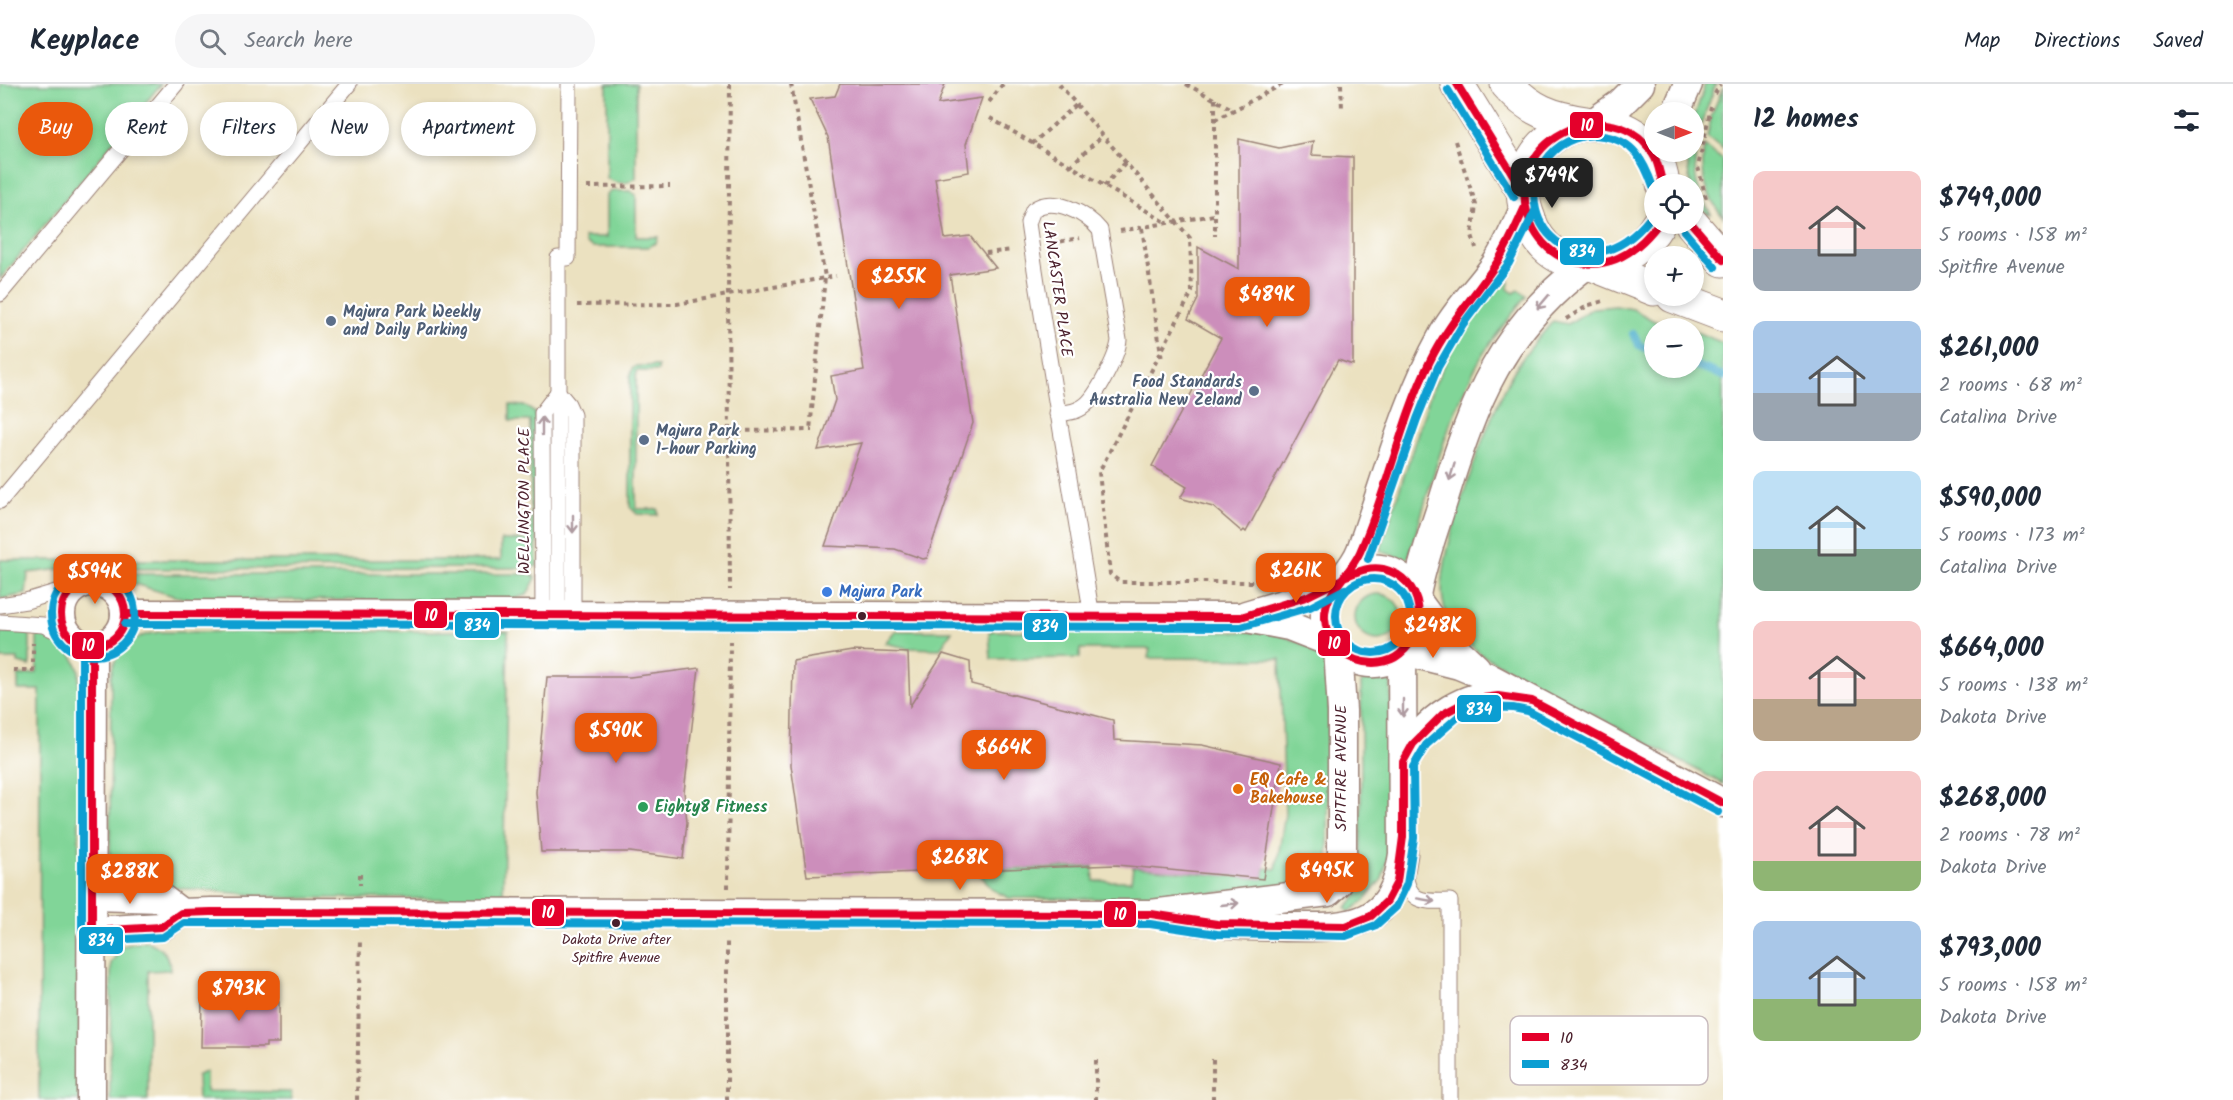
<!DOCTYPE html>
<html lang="en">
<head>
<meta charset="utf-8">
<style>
  :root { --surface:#fff; --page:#f6f6f7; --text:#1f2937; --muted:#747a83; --line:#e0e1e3; --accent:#ea580c }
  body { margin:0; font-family:Kalam,sans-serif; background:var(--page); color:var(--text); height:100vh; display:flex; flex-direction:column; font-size:22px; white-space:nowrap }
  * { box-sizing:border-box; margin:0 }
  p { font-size:20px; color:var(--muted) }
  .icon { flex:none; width:33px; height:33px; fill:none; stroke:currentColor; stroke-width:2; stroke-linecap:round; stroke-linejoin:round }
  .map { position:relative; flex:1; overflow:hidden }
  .drawer { display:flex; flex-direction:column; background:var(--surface); width:510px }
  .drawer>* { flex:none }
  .top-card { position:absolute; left:18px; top:18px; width:570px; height:54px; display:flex; gap:12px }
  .needle { width:39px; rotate:90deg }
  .buttons { position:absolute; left:1644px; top:18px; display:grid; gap:12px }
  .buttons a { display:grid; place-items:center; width:60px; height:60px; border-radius:50%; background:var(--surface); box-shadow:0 3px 9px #0003; font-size:30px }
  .price { position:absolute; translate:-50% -51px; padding:0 14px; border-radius:12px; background:var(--accent); color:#fff; font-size:20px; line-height:39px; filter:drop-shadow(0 2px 3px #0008) }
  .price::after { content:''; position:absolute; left:50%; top:36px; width:18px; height:14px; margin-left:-9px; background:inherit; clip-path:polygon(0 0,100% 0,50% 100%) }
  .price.current { background:#222; color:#fff }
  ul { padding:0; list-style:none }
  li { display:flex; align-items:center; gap:18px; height:150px; padding:0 30px }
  li span { display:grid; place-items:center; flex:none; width:168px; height:120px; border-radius:12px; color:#555 }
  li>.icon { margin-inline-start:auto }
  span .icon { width:72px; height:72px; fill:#fffc; stroke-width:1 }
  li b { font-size:26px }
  h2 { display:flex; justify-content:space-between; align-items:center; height:72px; padding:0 30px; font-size:26px }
  .pill { padding:0 21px; border-radius:27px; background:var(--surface); box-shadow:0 3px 9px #0003; font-size:21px; line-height:54px }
  .pill.current { background:var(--accent); color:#fff }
  header { display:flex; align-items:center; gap:36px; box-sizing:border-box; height:84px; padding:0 30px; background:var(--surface); border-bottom:2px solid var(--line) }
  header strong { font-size:28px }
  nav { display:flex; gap:33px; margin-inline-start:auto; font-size:21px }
  .search { width:420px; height:54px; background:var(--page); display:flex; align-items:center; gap:15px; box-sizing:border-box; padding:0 21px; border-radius:33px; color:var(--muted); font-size:22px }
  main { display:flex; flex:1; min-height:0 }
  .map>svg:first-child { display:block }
</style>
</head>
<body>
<header>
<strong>Keyplace</strong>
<div class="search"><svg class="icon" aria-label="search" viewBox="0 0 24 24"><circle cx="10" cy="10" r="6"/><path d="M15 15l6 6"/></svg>Search here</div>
<nav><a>Map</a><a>Directions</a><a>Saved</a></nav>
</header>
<main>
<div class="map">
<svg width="1723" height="1016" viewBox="0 0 1723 1016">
  <rect width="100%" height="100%" fill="#fff"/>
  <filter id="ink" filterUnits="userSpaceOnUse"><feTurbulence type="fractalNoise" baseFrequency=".0167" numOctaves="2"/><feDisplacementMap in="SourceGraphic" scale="12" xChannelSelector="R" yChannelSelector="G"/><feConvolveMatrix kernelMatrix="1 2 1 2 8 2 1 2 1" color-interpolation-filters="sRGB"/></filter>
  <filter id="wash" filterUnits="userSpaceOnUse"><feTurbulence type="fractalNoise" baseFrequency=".008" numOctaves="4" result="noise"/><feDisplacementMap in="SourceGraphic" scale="24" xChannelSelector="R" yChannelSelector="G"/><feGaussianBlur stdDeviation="1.35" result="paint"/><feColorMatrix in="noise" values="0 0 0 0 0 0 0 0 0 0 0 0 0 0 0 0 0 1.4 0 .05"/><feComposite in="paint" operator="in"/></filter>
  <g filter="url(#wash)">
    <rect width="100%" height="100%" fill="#ebe1c0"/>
    <g fill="#81d598" stroke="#667a62" stroke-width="1.5">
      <polygon points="0,0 161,0 0,195"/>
      <path d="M607,0H636V94C627,101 615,100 607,94Z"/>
      <polygon points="1705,0 1716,0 1701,41 1694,34"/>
      <polygon points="1723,3 1723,65 1707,53 1712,30"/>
      <path d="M1694,49L1699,51C1692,82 1693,103 1711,130L1706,129C1692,110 1686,92 1688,68H1694Z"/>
      <path d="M1704,62L1723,76V133C1705,110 1700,91 1704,62Z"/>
      <polygon points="612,107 630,107 636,111 636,153 658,153 656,159 648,163 593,163 586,159 584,153 607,153 607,111"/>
      <path d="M1503,192L1509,198L1508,205L1514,209L1519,206L1526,212C1510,234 1491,255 1478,279C1445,339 1429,408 1409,472L1405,475L1382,468L1380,466L1431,308L1458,253Z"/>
      <path d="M1616,222L1633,225L1654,237L1687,244H1654V284H1694V247L1723,259V700L1482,571C1464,556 1447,542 1443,517C1435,474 1490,327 1514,287C1525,269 1540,253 1553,237L1568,240L1593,224Z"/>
      <polygon points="636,282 658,282 658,287 636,287 636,425 658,425 658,431 637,430 630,423 630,293 632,285"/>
      <polygon points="510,321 525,322 535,329 537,482 531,484 61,485 28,489 26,510 0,515 0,476 501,476 501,456 531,456 530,337 510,337"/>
      <polygon points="102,490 531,490 536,494 527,511 509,516 196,516 174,512"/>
      <circle cx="1378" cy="533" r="23"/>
      <path d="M508,547L503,815L290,814L134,800L116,790L110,773L111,592C114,566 135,550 160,548Z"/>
      <polygon points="895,547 952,547 940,565 907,564 885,559"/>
      <polygon points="989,547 1274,548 1319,567 1329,588 1328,780 1317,797 1163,815 1009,814 993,806 977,787 1093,783 1094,797 1131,797 1133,783 1263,795 1265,784 1276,785 1285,730 1280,575 1148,574 1150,565 1080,565 1080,574 991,575"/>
      <polygon points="0,548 28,548 30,552 30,582 18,579 18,575 0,575"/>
      <path d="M39,549C60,554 72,567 79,586V1016H39L40,606H18V592L37,589V553Z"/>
      <polygon points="1364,596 1388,596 1391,599 1391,762 1382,795 1364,817 1349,828 1346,823 1357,812 1361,795 1361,599"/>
      <path d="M145,857C160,861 170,871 170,886L148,887V1016H110L111,879L123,862Z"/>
      <polygon points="206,987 206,1007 291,1008 291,1016 198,1016 197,992"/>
    </g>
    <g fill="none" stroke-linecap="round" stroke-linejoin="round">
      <g stroke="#4dafcc" stroke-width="8">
        <polyline points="1633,250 1639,261 1654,268"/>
        <polyline points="1694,281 1723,292"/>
      </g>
    </g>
    <g id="blocks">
      <g fill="#cc8ebb">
        <polygon points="840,0 945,0 938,20 982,14 966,60 969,88 935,94 945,155 970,152 996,184 950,191 973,339 927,474 923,475 895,465 825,462 861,359 818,366 835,316 831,292 864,286 828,53 810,15 835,12"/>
        <polygon points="1239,55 1279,64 1313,57 1311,71 1353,73 1353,281 1338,276 1246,448 1244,446 1242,448 1213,423 1180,414 1187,403 1152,382 1221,254 1188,235 1198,215 1198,163 1239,185"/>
        <polygon points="852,567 908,569 910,622 943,570 970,578 971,600 1113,636 1114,656 1202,661 1281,679 1263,795 1117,781 807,792 791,681 793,577"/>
        <polygon points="699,584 684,708 687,738 683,775 630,768 541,768 536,708 547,593 630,593"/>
        <polygon points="202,913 266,913 266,918 279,918 279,959 266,959 266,963 201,963"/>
      </g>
    </g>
  </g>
  <g filter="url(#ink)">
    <use href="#blocks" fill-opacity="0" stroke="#9a8076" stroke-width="1.5"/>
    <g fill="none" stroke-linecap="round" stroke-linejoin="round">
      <defs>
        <g id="service">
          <polyline points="0,210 176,0"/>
          <polyline points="558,308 568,320 573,331 573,532"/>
          <path d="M1057,330C1066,329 1077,328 1084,322C1096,314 1118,271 1119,256L1100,146C1086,129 1053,111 1033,126L1028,139C1047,271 1071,402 1092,533"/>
          <polyline points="0,417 349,0"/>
          <polyline points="0,521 26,517 86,499"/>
          <polyline points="543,532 542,329 558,308"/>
          <polyline points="558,532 558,174 568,174 569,0"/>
          <polyline points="0,538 43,541 74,555"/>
          <path d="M1405,786C1407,819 1423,818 1450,817V1016"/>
        </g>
        <g id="minor">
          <polyline points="1676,28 1688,0"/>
          <polyline points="1593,39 1620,20 1640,0"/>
          <path d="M1344,493C1400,459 1450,533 1400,570C1387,580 1369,582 1353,575C1342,570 1333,560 1328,549C1314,511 1350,496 1361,466C1387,394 1405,320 1442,253C1456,226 1479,205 1496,180C1508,162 1516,142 1525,123"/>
          <circle cx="93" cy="530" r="32"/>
          <path d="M1416,511C1422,478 1434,446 1444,414C1474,316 1502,244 1587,180"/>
          <polyline points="1418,518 1446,556 1476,584"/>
          <polyline points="125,530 1241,533 1289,542 1335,560"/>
          <polyline points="1246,531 1306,513 1340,496"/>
          <polyline points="1404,567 1459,581 1488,593 1723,719"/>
          <path d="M1403,679C1422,635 1470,602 1519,613"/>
          <polyline points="92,812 161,814 181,829"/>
          <path d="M1188,836C1220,842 1252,842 1284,843C1347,843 1393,848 1403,770L1402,569"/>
          <polyline points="92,847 161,843 181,829 211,828 1151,830 1328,808 1339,798 1342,780 1342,627 1338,564"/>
          <polyline points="91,1016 92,562"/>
        </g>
        <g id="secondary">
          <polyline points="1457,0 1523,107"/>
          <path d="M1507,0C1529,26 1552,34 1586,39"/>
          <path d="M1658,140C1627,192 1550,197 1529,135C1525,125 1522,115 1524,104C1534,21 1652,17 1663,100"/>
          <polyline points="1692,140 1723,176"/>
          <polyline points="1594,181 1654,205"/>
          <polyline points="1673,212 1723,231"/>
        </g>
      </defs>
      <use href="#service" stroke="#9a8076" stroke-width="17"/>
      <use href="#minor" stroke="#9a8076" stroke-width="31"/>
      <use href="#secondary" stroke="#9a8076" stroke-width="35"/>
      <g stroke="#9a8076" stroke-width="4" stroke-dasharray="4.5 4.5" stroke-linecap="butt">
        <polyline points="730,0 728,210 730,506"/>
        <polyline points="791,0 825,193 810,346"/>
        <polyline points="1059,0 1190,154 1192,208 1099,388 1110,490 1120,498 1254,498"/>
        <polyline points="1186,0 1234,26"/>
        <polyline points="1341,0 1342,25"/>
        <polyline points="1715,10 1720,0"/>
        <polyline points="1215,15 1215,152"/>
        <polyline points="989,18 1003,0"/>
        <polyline points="990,34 1167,139"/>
        <polyline points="1215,36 1283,0"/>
        <polyline points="1455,57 1476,121 1472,151 1476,164"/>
        <polyline points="1032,60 1076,21"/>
        <polyline points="1070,82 1102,52"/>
        <polyline points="1104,102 1125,79"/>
        <polyline points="587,103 670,102"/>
        <polyline points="1706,114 1698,83 1711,23"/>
        <polyline points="1142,144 1162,276"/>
        <polyline points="1120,147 1214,131"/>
        <polyline points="1052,159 1080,154"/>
        <polyline points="986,169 1012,166"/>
        <polyline points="577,221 677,220 836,192"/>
        <polyline points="1566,235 1589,221 1604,217"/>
        <polyline points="729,347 813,346"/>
        <polyline points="13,586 33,586 33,559"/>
        <polyline points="360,790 360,801"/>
        <polyline points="728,804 730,557"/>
        <polyline points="1213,975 1213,1016"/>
        <polyline points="1096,976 1096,1016"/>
        <polyline points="357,1016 360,855"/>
        <polyline points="727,1016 727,855"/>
      </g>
      <use href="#service" stroke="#fff" stroke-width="15"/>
      <use href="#minor" stroke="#fff" stroke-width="28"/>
      <use href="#secondary" stroke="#fff" stroke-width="33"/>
      <defs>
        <g id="bus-1">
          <polyline points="1457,0 1523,107"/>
          <path d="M1658,140C1639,165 1614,184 1581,179C1560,176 1544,164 1534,146C1489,56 1617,0 1655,74C1659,82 1660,92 1663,100"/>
          <polyline points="1692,140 1723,176"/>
          <path d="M1344,493C1357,488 1369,482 1383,485C1425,495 1429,546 1400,570C1388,580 1370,581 1356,576C1339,570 1326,553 1325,535C1323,509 1350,491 1360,468C1388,406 1400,338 1430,277C1448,240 1474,213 1496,180C1508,162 1516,142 1525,123"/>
          <circle cx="93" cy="530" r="32"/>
          <polyline points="125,530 1241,533 1306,513 1340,496"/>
          <polyline points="92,562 92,847 161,843 181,829 211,828 1151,830 1217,840 1346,842 1371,832 1387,817 1397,798 1403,753 1403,678 1413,660 1443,630 1469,616 1498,612 1532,617 1723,719"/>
        </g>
        <g id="bus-2">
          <polyline points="1448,6 1514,113"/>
          <path d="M1650,134C1584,217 1499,134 1550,71C1563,56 1584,49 1603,52C1633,56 1644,77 1653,103"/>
          <polyline points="1684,147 1715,183"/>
          <polyline points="1368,475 1417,335 1438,283 1463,240 1509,179 1535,127"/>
          <circle cx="93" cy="530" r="42"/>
          <circle cx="1373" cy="532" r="37"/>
          <polyline points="125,540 1241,543 1310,523 1345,505"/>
          <polyline points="82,562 82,847 84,854 91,857 163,853 184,839 211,839 1150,840 1217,850 1346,852 1376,841 1396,823 1407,800 1414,754 1413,683 1426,661 1460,631 1485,623 1513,624 1528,627 1718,728"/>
        </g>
      </defs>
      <use href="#bus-1" stroke="#fff" stroke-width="12"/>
      <use href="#bus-2" stroke="#fff" stroke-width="12"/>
      <use href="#bus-1" stroke="#e4002b" stroke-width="8"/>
      <use href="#bus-2" stroke="#0b9ed2" stroke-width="8"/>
    </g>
    <defs><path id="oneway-shaft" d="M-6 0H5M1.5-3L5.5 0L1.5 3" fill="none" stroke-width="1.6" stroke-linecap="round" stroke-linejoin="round" transform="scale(1.5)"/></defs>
    <g stroke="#ae9aa0">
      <use href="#oneway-shaft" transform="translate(1543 218) rotate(130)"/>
      <use href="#oneway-shaft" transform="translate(542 342) rotate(-90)"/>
      <use href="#oneway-shaft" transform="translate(1452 388) rotate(107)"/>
      <use href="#oneway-shaft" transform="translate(573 440) rotate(90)"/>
      <use href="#oneway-shaft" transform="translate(1403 624) rotate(90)"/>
      <use href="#oneway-shaft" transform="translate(1426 816) rotate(10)"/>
      <use href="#oneway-shaft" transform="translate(1230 820) rotate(-6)"/>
    </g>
  </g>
  <g fill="#5c6f8a" stroke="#fff" stroke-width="2">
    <circle cx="331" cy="237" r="6"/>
    <circle cx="1254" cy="307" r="6"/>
    <circle cx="644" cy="356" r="6"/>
  </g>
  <circle fill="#3f7fe0" stroke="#fff" stroke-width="2" cx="827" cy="508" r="6"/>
  <g fill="#4a1f2b" stroke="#fff" stroke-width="2">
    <circle cx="862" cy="532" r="5"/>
    <circle cx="616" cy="839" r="5"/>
  </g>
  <circle fill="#e8710a" stroke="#fff" stroke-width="2" cx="1238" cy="705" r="6"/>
  <circle fill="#2e9e5b" stroke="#fff" stroke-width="2" cx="643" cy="723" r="6"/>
  <g text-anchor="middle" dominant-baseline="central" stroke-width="4.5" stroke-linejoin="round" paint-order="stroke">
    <g font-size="14" fill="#4a1f2b" stroke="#fff">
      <text x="616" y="856">Dakota Drive after<tspan x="616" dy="18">Spitfire Avenue</tspan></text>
    </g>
    <g font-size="16" fill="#4a1f2b" stroke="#fff">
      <text transform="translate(1057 205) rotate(82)">LANCASTER PLACE</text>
      <text transform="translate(524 417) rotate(-90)">WELLINGTON PLACE</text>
      <text transform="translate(1341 684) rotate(-90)">SPITFIRE AVENUE</text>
    </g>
    <g font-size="16" font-weight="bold" fill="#4e5e75" stroke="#fff" text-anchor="start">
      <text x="343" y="228">Majura Park Weekly<tspan x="343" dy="18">and Daily Parking</tspan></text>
      <text x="1242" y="298" text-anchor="end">Food Standards<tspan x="1242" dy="18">Australia New Zeland</tspan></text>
      <text x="656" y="347">Majura Park<tspan x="656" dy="18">1-hour Parking</tspan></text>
    </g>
    <g font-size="16" font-weight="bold" fill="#366cbe" stroke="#fff" text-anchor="start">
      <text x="839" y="508">Majura Park</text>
    </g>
    <g font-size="16" font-weight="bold" fill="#c56008" stroke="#fff" text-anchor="start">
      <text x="1250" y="696">EQ Cafe &amp;<tspan x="1250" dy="18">Bakehouse</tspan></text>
    </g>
    <g font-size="16" font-weight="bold" fill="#27864d" stroke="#fff" text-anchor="start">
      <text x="655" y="723">Eighty8 Fitness</text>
    </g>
  </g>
  <rect x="1510" y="932" width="198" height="69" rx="9" fill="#fff" stroke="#c9bcbf" stroke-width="1.5"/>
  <rect x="1522" y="949" width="27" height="8" fill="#e4002b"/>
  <rect x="1522" y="976" width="27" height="8" fill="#0b9ed2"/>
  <g font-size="16" fill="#4a1f2b">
    <text x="1560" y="959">10</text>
    <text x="1560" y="986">834</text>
  </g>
  <g stroke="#fff" stroke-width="2">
    <rect x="1569" y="27" width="35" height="28" rx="6" fill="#e4002b"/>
    <rect x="1559" y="153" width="46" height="29" rx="6" fill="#0b9ed2"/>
    <rect x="413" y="516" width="35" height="29" rx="6" fill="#e4002b"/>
    <rect x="454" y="527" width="46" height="28" rx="6" fill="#0b9ed2"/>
    <rect x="1023" y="528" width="45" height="29" rx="6" fill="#0b9ed2"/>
    <rect x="1317" y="545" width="34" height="28" rx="6" fill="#e4002b"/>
    <rect x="71" y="547" width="34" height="29" rx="6" fill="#e4002b"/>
    <rect x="1456" y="610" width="46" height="29" rx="6" fill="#0b9ed2"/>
    <rect x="531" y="814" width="34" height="29" rx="6" fill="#e4002b"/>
    <rect x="1103" y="816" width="34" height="28" rx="6" fill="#e4002b"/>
    <rect x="78" y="842" width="46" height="29" rx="6" fill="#0b9ed2"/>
  </g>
  <g font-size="16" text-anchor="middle" font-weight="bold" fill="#fff">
    <text x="1587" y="47">10</text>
    <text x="1582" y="173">834</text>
    <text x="431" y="537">10</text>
    <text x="477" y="547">834</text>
    <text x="1045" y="548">834</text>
    <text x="1334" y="565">10</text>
    <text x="88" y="567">10</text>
    <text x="1479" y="631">834</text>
    <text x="548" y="834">10</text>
    <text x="1120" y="836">10</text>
    <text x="101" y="862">834</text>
  </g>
</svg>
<div class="buttons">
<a><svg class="needle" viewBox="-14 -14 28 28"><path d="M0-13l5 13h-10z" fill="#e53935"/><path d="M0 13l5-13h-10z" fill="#747a83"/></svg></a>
<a><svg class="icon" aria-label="locate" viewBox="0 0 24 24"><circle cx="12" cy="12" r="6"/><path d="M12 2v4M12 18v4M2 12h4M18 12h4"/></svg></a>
<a>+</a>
<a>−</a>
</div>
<b class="price current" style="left:1552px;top:125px">$749K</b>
<b class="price" style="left:899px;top:226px">$255K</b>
<b class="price" style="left:1267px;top:244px">$489K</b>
<b class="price" style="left:1296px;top:520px">$261K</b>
<b class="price" style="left:95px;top:521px">$594K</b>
<b class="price" style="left:1433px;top:575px">$248K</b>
<b class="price" style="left:616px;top:680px">$590K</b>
<b class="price" style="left:1004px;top:697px">$664K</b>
<b class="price" style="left:960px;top:807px">$268K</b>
<b class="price" style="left:1327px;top:820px">$495K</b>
<b class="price" style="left:130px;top:821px">$288K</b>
<b class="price" style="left:239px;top:938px">$793K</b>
<div class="top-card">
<a class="pill current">Buy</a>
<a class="pill">Rent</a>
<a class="pill">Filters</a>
<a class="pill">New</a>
<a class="pill">Apartment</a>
</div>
</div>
<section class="drawer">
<h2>12 homes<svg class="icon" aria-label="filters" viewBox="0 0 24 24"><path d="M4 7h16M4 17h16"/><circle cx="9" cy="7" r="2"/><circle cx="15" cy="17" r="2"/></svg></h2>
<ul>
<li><span style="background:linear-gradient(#f6c9c9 65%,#9aa5b1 0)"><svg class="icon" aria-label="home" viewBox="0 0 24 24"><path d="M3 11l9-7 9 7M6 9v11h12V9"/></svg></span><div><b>$749,000</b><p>5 rooms · 158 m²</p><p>Spitfire Avenue</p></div></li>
<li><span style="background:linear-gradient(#a9c7e8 60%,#9aa5b1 0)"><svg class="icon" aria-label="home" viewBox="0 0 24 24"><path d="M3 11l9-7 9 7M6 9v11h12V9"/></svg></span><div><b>$261,000</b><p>2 rooms · 68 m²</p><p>Catalina Drive</p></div></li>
<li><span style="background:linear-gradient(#bfe0f5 65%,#7fa58c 0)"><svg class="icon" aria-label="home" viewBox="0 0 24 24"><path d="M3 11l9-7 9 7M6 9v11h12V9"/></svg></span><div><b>$590,000</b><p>5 rooms · 173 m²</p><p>Catalina Drive</p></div></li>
<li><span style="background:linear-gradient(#f6c9c9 65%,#b9a48a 0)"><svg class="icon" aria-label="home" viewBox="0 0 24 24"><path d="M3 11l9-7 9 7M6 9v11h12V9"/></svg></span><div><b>$664,000</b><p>5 rooms · 138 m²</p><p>Dakota Drive</p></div></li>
<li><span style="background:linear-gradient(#f6c9c9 75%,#8fb573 0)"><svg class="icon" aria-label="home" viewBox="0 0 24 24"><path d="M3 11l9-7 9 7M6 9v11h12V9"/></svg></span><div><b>$268,000</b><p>2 rooms · 78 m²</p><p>Dakota Drive</p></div></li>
<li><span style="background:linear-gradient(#a9c7e8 65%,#8fb573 0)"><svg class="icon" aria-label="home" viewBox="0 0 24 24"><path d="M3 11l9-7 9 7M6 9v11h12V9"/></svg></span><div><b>$793,000</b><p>5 rooms · 158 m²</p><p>Dakota Drive</p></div></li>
</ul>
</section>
</main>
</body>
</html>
